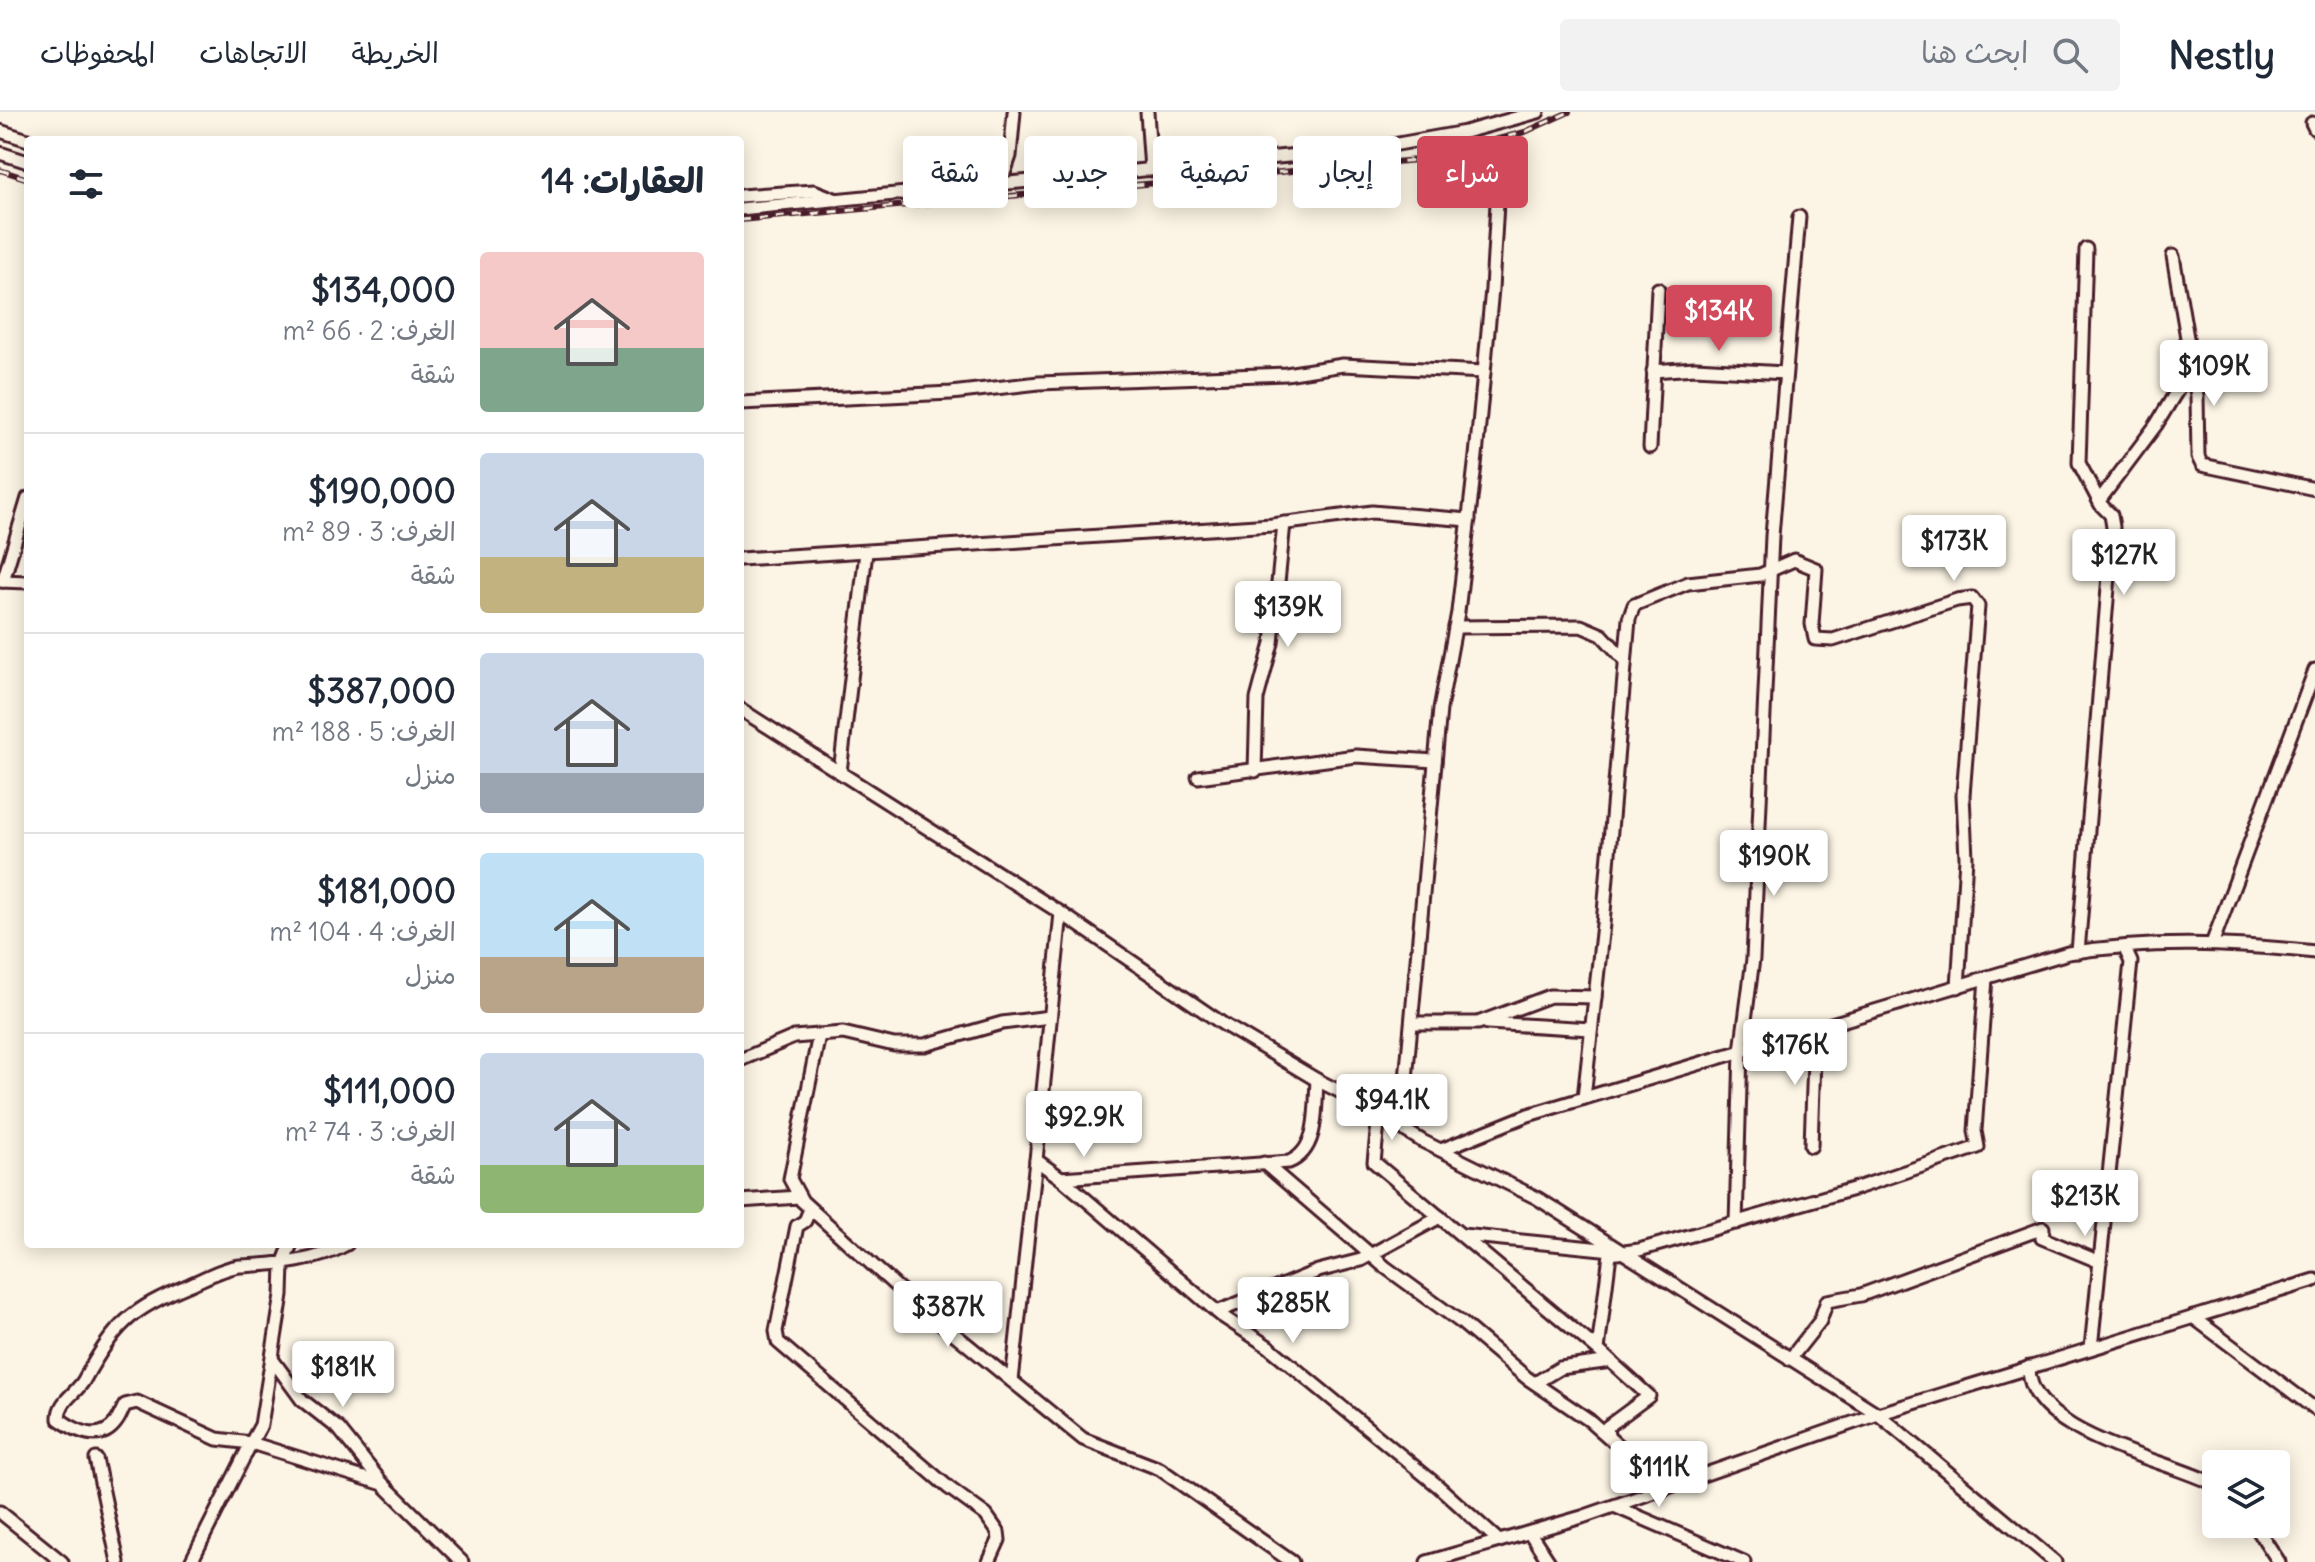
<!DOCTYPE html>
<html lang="ar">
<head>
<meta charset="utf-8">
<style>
  :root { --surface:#fff; --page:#f2f2f3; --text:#1f2937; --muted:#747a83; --line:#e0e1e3; --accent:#d1495b }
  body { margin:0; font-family:Delius,"Playpen Sans Arabic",sans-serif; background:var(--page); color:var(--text); direction:rtl; height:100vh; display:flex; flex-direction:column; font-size:30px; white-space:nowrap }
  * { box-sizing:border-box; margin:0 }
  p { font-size:26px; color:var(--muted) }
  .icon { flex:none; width:44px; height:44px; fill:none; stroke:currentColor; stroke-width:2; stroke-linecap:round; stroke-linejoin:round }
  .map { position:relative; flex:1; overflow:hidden; direction:ltr }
  .sheet { position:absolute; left:24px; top:24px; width:720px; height:1112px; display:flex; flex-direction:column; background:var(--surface); border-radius:8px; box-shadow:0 4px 20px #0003; direction:rtl }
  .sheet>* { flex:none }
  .guide { position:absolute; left:768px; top:24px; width:760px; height:72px; direction:rtl; display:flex; gap:16px }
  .controls { position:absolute; left:2202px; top:1338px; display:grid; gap:16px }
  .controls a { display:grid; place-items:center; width:88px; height:88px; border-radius:8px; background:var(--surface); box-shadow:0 4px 20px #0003; font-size:40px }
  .price { position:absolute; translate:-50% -68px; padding:0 18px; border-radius:8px; background:#fff; color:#222; font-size:26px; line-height:52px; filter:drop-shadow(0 2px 4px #0008) }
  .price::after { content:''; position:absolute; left:50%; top:48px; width:24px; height:18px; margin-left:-12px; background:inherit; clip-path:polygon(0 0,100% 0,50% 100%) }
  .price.active { background:var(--accent); color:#fff }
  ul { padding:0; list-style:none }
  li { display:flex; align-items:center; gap:24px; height:200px; padding:0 40px }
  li+li { border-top:2px solid var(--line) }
  li span { display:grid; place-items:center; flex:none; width:224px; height:160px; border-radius:8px; color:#555 }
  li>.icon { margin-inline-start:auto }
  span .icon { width:96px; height:96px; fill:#fffc; stroke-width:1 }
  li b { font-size:34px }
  h2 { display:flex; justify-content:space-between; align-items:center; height:96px; padding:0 40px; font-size:34px }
  .tag { padding:0 28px; border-radius:8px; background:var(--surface); box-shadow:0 4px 20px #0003; font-size:28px; line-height:72px }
  .tag.active { background:var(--accent); color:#fff }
  header { display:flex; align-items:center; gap:48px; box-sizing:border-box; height:112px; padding:0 40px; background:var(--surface); border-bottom:2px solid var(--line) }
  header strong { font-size:38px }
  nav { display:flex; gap:44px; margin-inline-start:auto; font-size:28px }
  .search { width:560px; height:72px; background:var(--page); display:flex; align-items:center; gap:20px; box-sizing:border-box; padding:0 28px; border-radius:8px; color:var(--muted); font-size:30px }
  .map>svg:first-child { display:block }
</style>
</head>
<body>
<header>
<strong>Nestly</strong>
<div class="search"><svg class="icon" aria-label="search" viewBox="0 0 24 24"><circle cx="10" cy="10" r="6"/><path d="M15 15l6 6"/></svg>ابحث هنا</div>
<nav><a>الخريطة</a><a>الاتجاهات</a><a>المحفوظات</a></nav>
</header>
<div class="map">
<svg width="2315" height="1450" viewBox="0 0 2315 1450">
  <rect width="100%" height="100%" fill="#fcf5e5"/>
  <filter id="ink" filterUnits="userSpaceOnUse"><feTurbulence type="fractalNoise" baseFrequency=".0125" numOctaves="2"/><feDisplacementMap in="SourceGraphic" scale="16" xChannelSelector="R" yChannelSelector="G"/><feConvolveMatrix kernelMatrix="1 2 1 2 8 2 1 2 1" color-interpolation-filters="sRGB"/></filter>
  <g filter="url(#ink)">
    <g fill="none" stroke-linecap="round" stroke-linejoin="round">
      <defs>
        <g id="street">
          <polyline points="1147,0 1151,58"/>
          <polyline points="2312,11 2315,17"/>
          <polyline points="0,19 28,28"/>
          <polyline points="0,41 28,50"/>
          <polyline points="1000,73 1010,44 1014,0"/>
          <polyline points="740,84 814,79 837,88"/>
          <polyline points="740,97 1381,35 1465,20 1538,0"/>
          <polyline points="2173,144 2197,284 2198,345 2202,353 2315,377"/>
          <polyline points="1653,259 1695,256 1785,261"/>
          <polyline points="740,291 951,281 1039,271 1286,262 1343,253 1484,260"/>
          <polyline points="1650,335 1658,177"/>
          <polyline points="2099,389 2156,313 2192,254"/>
          <polyline points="740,447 1272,413 1372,400 1469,408"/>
          <polyline points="0,469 28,470"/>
          <polyline points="3,469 28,386"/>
          <polyline points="1455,515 1581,514 1602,523 1625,548"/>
          <polyline points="740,597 1061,801 1223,912 1317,968 1402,1011 1406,1019 1422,1029 1537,1086 1878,1302 2055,1450"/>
          <polyline points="1255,659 1257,587 1272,531 1284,411"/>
          <polyline points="840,660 866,440"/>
          <polyline points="1198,665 1356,644 1435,649"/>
          <path d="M1061,801L1036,1048L1061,1066L1289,1050C1319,1038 1315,997 1317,968"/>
          <polyline points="2212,832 2315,558"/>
          <polyline points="2078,840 2113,415 2111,403 2101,393 2079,351 2086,137"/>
          <polyline points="1412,911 1478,911 1550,884 1595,885"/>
          <polyline points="1487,911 1591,917"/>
          <polyline points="819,923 790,1067 802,1089 898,1176 1083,1327 1160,1357 1292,1450"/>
          <polyline points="740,948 794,925 843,921 894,933 925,933 1002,911 1050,905"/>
          <polyline points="1584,986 1603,812 1629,507 1634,493 1688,471 1760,463 1794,448 1816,457 1812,512 1815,527 1833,528 1957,488 1972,486 1978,494 1963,683 1966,746 1958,875"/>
          <polyline points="1379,1002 1374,1050 1598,1238"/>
          <polyline points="1402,1011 1440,597 1458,500 1476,344 1492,177 1498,74"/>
          <polyline points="1811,1034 1815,917"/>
          <path d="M1441,1038L1528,1003L2068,841C2151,828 2232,831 2315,840"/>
          <polyline points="1264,1051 1385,1155 1462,1211 1527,1266 1589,1308 1666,1376"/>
          <polyline points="1061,1066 1222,1204 1269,1235 1438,1374 1499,1429"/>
          <polyline points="740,1089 799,1085"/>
          <polyline points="810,1097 805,1109 797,1114 776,1219 778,1230 949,1376 986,1403 998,1420 999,1428 989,1450"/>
          <polyline points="1736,1111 1741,939 1753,847 1772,424 1799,105"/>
          <polyline points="1462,1123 1612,1138"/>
          <path d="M291,1132L283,1152L282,1183L261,1313L251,1331L217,1327L137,1290L125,1293C122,1298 120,1305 116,1310C100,1332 76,1319 59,1307C58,1289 76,1282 84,1268C114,1213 131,1197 189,1173C205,1166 223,1156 240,1154C277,1152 314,1151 347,1132"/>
          <polyline points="1217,1200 1318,1159 1361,1148 1440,1105"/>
          <polyline points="2193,1205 2315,1297"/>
          <polyline points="2091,1236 2131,850 2125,837"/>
          <polyline points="272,1247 302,1288 339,1317 382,1371"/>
          <polyline points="1790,1247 1820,1209 1827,1189 1861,1183 2043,1116 2042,1126 2100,1150"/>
          <path d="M2029,1255C2027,1323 2168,1347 2216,1373"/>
          <polyline points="1012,1269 1036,1048"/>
          <polyline points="1535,1271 1560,1256 1611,1249"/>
          <polyline points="1608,1324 1607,1315 1649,1284 1598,1238 1610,1142 1639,1138 1857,1076 1978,1035 1975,1019 1986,866"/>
          <polyline points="96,1347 118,1450"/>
          <polyline points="1614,1394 1744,1450"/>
          <polyline points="0,1400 62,1450"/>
          <polyline points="2254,1412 2279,1450"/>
          <polyline points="1530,1421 1549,1450"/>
          <polyline points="191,1450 251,1331 383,1372 462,1450"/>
          <polyline points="1427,1450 1582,1405 1878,1302 2315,1168"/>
        </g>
      </defs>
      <use href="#street" stroke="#4a1f2b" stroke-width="17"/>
      <use href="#street" stroke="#fcf5e5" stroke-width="11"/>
      <defs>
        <g id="rail">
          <polyline points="0,58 28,67"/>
          <polyline points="740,108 1417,48 1525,20 1569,0"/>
        </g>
      </defs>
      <use href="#rail" stroke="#4a1f2b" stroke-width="6"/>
      <use href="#rail" stroke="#fcf5e5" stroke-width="3" stroke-dasharray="9" stroke-linecap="butt"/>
    </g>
  </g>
</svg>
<div class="controls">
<a><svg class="icon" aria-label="layers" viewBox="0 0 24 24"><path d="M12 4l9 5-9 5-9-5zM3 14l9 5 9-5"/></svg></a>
</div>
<b class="price active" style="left:1719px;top:241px">$134K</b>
<b class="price" style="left:2214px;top:296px">$109K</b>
<b class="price" style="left:1954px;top:471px">$173K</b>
<b class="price" style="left:2124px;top:485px">$127K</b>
<b class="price" style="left:1288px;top:537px">$139K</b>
<b class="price" style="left:1774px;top:786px">$190K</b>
<b class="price" style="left:1795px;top:975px">$176K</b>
<b class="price" style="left:1392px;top:1030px">$94.1K</b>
<b class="price" style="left:1084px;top:1047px">$92.9K</b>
<b class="price" style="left:2085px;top:1126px">$213K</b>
<b class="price" style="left:1293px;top:1233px">$285K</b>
<b class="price" style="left:948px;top:1237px">$387K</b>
<b class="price" style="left:343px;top:1297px">$181K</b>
<b class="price" style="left:1659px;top:1397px">$111K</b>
<div class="guide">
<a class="tag active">شراء</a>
<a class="tag">إيجار</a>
<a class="tag">تصفية</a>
<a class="tag">جديد</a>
<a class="tag">شقة</a>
</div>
<section class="sheet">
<h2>العقارات: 14<svg class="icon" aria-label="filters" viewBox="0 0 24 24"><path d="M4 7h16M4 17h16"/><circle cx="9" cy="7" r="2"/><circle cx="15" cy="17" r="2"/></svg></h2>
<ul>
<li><span style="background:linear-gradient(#f6c9c9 60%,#7fa58c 0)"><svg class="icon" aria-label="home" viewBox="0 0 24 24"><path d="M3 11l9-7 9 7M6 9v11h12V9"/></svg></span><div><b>$134,000</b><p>الغرف: 2 · 66 m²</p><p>شقة</p></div></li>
<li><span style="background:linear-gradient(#c9d6e8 65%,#c2b280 0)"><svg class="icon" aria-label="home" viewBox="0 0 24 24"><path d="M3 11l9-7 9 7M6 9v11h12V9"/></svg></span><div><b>$190,000</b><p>الغرف: 3 · 89 m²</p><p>شقة</p></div></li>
<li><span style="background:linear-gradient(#c9d6e8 75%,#9aa5b1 0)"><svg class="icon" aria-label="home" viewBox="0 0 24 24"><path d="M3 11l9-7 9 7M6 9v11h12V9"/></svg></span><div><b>$387,000</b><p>الغرف: 5 · 188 m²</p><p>منزل</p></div></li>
<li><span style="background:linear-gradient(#bfe0f5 65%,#b9a48a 0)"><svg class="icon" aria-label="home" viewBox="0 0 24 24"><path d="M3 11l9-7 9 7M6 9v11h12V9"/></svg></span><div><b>$181,000</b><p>الغرف: 4 · 104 m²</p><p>منزل</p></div></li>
<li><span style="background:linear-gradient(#c9d6e8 70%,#8fb573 0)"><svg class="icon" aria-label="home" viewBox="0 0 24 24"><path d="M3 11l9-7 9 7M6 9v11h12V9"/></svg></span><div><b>$111,000</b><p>الغرف: 3 · 74 m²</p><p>شقة</p></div></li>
</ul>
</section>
</div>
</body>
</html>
